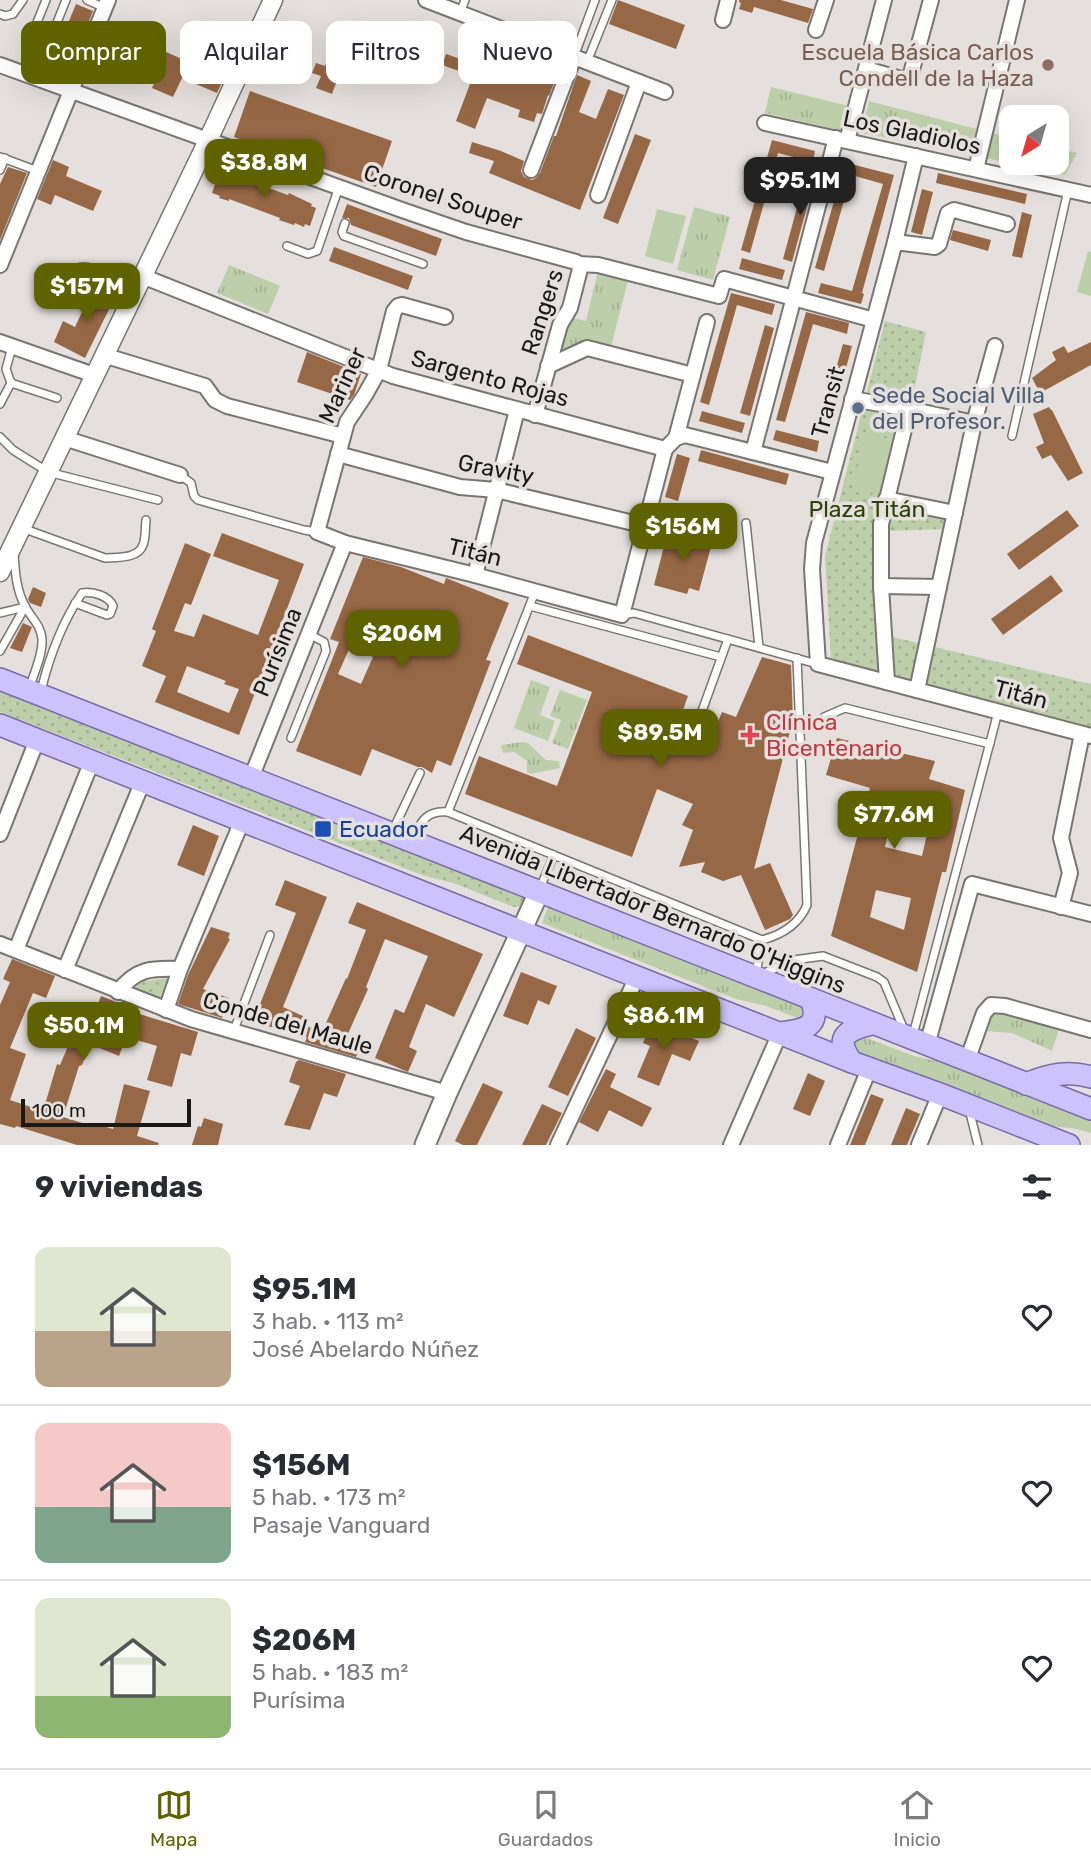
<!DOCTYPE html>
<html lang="es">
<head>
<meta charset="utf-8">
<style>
  :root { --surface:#fff; --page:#f2f2f3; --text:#2b2b33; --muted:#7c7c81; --line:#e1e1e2; --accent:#5e6300 }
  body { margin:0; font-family:Rubik,sans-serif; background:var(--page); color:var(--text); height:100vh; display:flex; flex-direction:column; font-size:26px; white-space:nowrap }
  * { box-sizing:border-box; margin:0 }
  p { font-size:23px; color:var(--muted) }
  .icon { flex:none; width:38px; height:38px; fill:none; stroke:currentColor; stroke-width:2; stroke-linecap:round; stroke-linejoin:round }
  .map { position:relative; height:1145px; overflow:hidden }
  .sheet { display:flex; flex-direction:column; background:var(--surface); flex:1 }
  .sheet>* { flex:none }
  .guide { position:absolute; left:21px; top:21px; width:700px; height:63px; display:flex; gap:14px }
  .needle { width:46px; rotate:217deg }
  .fabs { position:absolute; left:999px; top:105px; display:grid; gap:14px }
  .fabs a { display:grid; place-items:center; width:70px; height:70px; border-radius:14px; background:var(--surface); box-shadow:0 7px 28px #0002; font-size:35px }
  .scale { position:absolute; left:21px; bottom:18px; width:170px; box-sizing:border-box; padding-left:7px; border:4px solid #1b1918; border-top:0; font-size:19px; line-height:24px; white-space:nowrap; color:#1b1918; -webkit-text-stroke:5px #e5e0dd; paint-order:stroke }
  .price { position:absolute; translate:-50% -60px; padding:0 16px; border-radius:14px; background:var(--accent); color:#fff; font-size:23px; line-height:46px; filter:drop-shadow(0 2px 4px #0008) }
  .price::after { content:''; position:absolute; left:50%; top:42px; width:21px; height:16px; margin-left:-10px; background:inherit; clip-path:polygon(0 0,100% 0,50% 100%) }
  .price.current { background:#222; color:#fff }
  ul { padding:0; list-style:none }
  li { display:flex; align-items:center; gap:21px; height:175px; padding:0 35px }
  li+li { border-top:2px solid var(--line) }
  li span { display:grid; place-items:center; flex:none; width:196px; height:140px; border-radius:14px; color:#555 }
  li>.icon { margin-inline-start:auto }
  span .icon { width:84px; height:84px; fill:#fffc; stroke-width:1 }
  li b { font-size:30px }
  h2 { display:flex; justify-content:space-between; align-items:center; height:84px; padding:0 35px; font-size:30px }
  .tag { padding:0 24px; border-radius:14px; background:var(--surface); box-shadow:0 7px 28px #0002; font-size:24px; line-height:63px }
  .tag.current { background:var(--accent); color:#fff }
  .dock { display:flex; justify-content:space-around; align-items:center; height:98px; border-top:2px solid var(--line); background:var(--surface); font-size:19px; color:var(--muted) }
  .dock a { display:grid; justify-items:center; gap:4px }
  .dock .current { color:var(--accent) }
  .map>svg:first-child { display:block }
</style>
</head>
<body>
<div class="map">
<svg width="1091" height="1145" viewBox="0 0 1091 1145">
  <defs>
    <pattern id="grass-tufts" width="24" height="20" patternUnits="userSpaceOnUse" patternTransform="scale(1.75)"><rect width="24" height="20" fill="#bdcfaa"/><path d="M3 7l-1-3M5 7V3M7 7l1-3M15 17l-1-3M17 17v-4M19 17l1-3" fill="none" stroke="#a2b192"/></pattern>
    <pattern id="park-dots" width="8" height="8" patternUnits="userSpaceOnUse" patternTransform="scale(1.75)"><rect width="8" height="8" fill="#bdcfaa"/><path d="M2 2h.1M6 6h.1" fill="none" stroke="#a2b192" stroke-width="1.8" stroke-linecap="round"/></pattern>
  </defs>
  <rect width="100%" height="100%" fill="#e5e0dd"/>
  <g fill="url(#grass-tufts)">
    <polygon points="771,87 849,106 843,131 765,113"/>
    <polygon points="869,101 977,129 970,154 861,133"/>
    <polygon points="987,132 1011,138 1012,163 1057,163 1057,148 1077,153 1065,175 981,157"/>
    <polygon points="694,207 730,217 713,280 677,270"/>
    <polygon points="229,265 280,286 268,314 217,293"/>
    <polygon points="598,271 629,277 610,350 557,355 568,317 586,321"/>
    <polygon points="531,680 550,687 540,715 555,721 548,741 514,728"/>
    <polygon points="560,690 587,700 568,749 552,743 561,720 550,716"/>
    <polygon points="523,742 528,743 546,760 559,761 560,768 531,774 527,772 527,761 514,752 503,753 501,745"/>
    <polygon points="549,904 810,1009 800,1019 766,1006 736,999 542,923"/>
    <polygon points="996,1008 1060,1026 1052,1051 1012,1033 984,1031 990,1012"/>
    <polygon points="864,1037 914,1056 941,1062 1091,1121 1091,1133 1077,1129 1040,1124 857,1052 854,1045 857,1038"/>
  </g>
  <g fill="url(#park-dots)">
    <polygon points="885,321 926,332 893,495 953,508 949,529 885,531 880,634 1091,684 1091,731 831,658 825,556"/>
    <polygon points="0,684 524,895 525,900 523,906 514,907 456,884 422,875 0,712"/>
    <polygon points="168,978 159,1001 131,990 144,981"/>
  </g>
  <g fill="#bdcfaa">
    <polygon points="657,209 686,216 673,264 645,256"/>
    <polygon points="1088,251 1091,252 1091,296 1077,292"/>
    <polygon points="866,433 896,441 883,495 853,488"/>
  </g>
  <g fill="#976845" fill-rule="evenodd">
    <polygon points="618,0 685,25 676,49 609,24"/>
    <polygon points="739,0 781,0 813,9 808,23 754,7 752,13 739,9 741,3 739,2"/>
    <polygon points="76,4 93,11 66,77 35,67 45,45 57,50"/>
    <polygon points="287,29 299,34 290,52 284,49 280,58 270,53 276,41 280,43"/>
    <polygon points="485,46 504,54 499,66 525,75 534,53 544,57 542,62 559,69 549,96 548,95 542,114 537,113 534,122 518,117 520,110 487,98 475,129 456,121 473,76 442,65 446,54 478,65"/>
    <polygon points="164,51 224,78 217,93 182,78 173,97 152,88 155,80 146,76 155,53 162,56"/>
    <polygon points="329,56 344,62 332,94 316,88 321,76 312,73 316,63 325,66"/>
    <polygon points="577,75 591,81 579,112 596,119 608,89 624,95 580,210 489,173 494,161 469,153 472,142 501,151 524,161 521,171 524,177 532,180 536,178 540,173 554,136 556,136"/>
    <polygon points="250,91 392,141 376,187 234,137"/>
    <polygon points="635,134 651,140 618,224 603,218"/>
    <polygon points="772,140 815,151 813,162 778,153 750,253 741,250"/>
    <polygon points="53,160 69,167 66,176 102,191 93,211 55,195 51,205 37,199"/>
    <polygon points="851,164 894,175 862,293 864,294 861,304 818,293 821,283 852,291 883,184 848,174"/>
    <polygon points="8,167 27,173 0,240 0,184"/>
    <polygon points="220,170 235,174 235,176 288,195 289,193 312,204 311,206 316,208 310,226 305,224 304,227 295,223 294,225 279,220 280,218 229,199 229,201 219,198 220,196 212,193"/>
    <polygon points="807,171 816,174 792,262 783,259"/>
    <polygon points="938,173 1027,194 1025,204 936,183"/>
    <polygon points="840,180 849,183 824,271 815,268"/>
    <polygon points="922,189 933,192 922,235 911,232"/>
    <polygon points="347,204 442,239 436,256 351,225 349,218 342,218"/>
    <polygon points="1022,212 1032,215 1022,258 1012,256"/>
    <polygon points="953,230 991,240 988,251 950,240"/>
    <polygon points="334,247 413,276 408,290 329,261"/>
    <polygon points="742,258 785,270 782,280 739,269"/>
    <polygon points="100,283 117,293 85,358 54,342 63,321 75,327 83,310 92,300"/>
    <polygon points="731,293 775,304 772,315 737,305 709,405 700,402"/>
    <polygon points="806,312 849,323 847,334 813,324 785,422 776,420"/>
    <polygon points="765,325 774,328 750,416 740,413"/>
    <polygon points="1091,342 1091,365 1040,393 1032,378 1056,360 1052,352 1064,346 1068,353"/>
    <polygon points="843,344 852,346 828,435 818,432"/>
    <polygon points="307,352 361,374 354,395 350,400 297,382"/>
    <polygon points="1049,407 1051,410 1052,410 1083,473 1068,481 1051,455 1042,459 1036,447 1044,443 1033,414"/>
    <polygon points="702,411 745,423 742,433 699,421"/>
    <polygon points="776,430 819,441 817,452 773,440"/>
    <polygon points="701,450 789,474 786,485 698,461"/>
    <polygon points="677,454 690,458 678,501 665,497"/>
    <polygon points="1067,510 1079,526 1019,570 1007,554"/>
    <polygon points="668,531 712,543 699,591 689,588 687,594 654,585"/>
    <path d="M222,533L304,564L239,735L155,702L166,676L142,666L156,631L152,629L185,543L211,554L191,605L185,603L174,631L194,637L203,614L258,635L279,580L213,556ZM187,666L226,681L224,684L239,689L229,713L177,692Z"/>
    <path d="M363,557L401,567L444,584L446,578L509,603L486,660L491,661L451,766L437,760L432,773L422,767H418L372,749L361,776L296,751L339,642L330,639ZM350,647L373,657L361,684L338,674Z"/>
    <polygon points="1051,575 1063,591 1003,635 991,619"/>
    <polygon points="33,587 46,593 41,607 30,603 28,599"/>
    <polygon points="23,623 32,627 22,652 10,648"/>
    <polygon points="528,635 688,696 679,721 713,733 722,712 736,717 762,657 791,665 793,720 754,869 770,863 793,915 790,919 765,930 741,875 723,881 701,872 705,862 679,867 693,830 682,825 693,804 657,789 632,857 465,794 479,756 557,786 592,692 517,664"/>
    <path d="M837,738L935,761L929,779L965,790L946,872H942L917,972L831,936L870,788L826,775ZM896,799L939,810L935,827L929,825L922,856L885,847ZM876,890L911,898L904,930L870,917Z"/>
    <polygon points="193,825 219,836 204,876 177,865"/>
    <polygon points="285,880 327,897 283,1007 305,1017 302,1024 322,1032 346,978 347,979 366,930 348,923 357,902 483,954 454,1017 426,1004 409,1047 417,1051 408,1072 375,1058 395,1009 404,1013 428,956 385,939 366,987 368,989 347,1036 363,1042 356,1057 305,1042 307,1037 253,1022 296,913 275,905"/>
    <polygon points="211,927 230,933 228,938 230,939 203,989 229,998 222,1018 178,1004 188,975"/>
    <polygon points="12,959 55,976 46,998 33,993 10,1048 26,1054 10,1100 43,1111 57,1064 60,1065 72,1037 66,1034 76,1010 93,1017 101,996 137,1010 136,1013 198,1032 191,1056 181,1053 172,1087 147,1080 157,1046 126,1037 119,1056 90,1044 82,1065 79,1066 63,1117 92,1126 93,1123 113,1129 124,1084 150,1091 137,1136 159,1143 158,1145 77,1145 16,1126 15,1128 0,1124 0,1005 10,982 3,979"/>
    <polygon points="521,972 557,986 549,1005 538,1000 528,1025 503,1016"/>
    <polygon points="652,1022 699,1041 690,1061 672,1054 659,1086 637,1077 650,1046 643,1043"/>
    <polygon points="576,1028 596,1038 568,1096 548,1087"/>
    <polygon points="299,1060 346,1074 337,1097 324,1093 310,1130 284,1125 300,1086 289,1082 296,1062"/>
    <polygon points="606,1069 616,1074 610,1087 652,1108 642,1127 609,1110 598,1132 579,1122"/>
    <polygon points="808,1073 825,1081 810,1116 793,1109"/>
    <polygon points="483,1083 503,1092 477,1145 463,1145 455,1141"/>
    <polygon points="871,1094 884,1099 865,1145 850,1145"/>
    <polygon points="542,1104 562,1113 546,1145 522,1145"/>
    <polygon points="906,1108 920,1114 907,1145 891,1145"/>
    <polygon points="204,1118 223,1124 218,1145 192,1145 198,1126 201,1127"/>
  </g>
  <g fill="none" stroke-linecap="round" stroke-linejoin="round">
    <defs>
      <g id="service">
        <path d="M46,0L34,30C39,36 45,38 52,35L66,0"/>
        <polyline points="87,0 105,8"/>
        <polyline points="460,13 465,0"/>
        <polyline points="0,14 5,16 13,14 23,0"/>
        <polyline points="574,57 595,0"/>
        <polyline points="587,62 612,0"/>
        <polyline points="0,157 38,171"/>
        <polyline points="0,170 5,158"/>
        <polyline points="345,223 342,232 344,236 423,264"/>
        <polyline points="287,246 308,254 317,251 339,187"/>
        <path d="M98,271L87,297L81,304L70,302L66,297L78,268C93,262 121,283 134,292"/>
        <polyline points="11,383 57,398"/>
        <polyline points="0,404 11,383 6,369 12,347"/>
        <polyline points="1012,436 1068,190"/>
        <polyline points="0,437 13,450 48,472 158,500"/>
        <polyline points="180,475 191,483 194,496 198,500 304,530 317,532"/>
        <polyline points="746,523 759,647"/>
        <path d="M22,528L105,558C117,557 138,559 143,545C146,538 145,527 146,520"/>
        <path d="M14,553C15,570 16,590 25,606C31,618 41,625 42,639C43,655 34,672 30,687"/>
        <polyline points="530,606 721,657"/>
        <polyline points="0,613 25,607"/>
        <polyline points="622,615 634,613 817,664"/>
        <polyline points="0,651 25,607"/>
        <path d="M41,691C49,658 63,621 82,593C93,591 109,596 113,606L110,614L107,615L75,603"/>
        <polyline points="702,711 728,639"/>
        <polyline points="824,717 845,708 990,744"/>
        <polyline points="291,738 326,651 324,642 309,634"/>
        <polyline points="448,812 535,592"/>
        <polyline points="393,830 420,773"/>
        <path d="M412,839C421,822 426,810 448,812L762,940C781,935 799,924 807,905L797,658"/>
        <polyline points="540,888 554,855"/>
        <polyline points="756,974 762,940"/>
        <polyline points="762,974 794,960 823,956 877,977 884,982 905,1032"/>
        <polyline points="234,1030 270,935"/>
        <polyline points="913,1035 998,712"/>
        <polyline points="969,1109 978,1145"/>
      </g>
      <g id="minor">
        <polyline points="426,0 665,92"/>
        <polyline points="723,20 728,0"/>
        <polyline points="816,30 826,0"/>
        <polyline points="0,65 402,210 466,232 576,262 579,264 598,265 719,296 724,279 874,320"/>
        <polyline points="866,69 901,79 910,77 931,0"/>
        <polyline points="765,123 1091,195"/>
        <polyline points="847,141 884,0"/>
        <polyline points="916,156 895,242 814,543 812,569 818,664 1091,736"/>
        <polyline points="976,169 1017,0"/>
        <polyline points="531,170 574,57"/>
        <polyline points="598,195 639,82"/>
        <polyline points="895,242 935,247 939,244 948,213 954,210 1007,224"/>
        <polyline points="0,265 108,0"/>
        <polyline points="142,276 393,376 665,449"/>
        <polyline points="445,317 402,305 398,306 394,311 379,370 365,395 347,422 317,532 345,543 475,575 622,615 665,449"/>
        <polyline points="0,342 94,375"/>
        <polyline points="103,355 205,386 215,400 227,406 343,436"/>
        <polyline points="548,366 587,348 693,375"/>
        <polyline points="852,399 909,409 974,423"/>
        <polyline points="535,415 560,325 570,308 580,269 579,264"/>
        <polyline points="64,438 180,475"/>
        <polyline points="676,438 707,322"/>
        <polyline points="665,449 676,438 685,435 832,472"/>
        <polyline points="753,452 836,138"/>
        <polyline points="338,454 460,487 496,490 646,526"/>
        <polyline points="886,499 955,513"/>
        <polyline points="475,575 517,410"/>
        <polyline points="881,586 939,587"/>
        <polyline points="887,682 881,586 881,524 909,409"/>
        <polyline points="917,690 974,423 995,346"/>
        <polyline points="251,778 345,543"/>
        <polyline points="0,834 37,740"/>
        <polyline points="1061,907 1070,873 1061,838 1082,734"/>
        <polyline points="0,944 191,1019 447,1093"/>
        <polyline points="16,950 92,761"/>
        <polyline points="65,970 143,781"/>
        <path d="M118,992C136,968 152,968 180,969"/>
        <polyline points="166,1010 180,969 242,821"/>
        <polyline points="927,1045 972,884 1091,914"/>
        <polyline points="967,1061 984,1013 991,1005 1005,1006 1091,1030"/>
        <polyline points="558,1145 637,977"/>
        <polyline points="731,1145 780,1033"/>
        <polyline points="838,1145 869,1069"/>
        <polyline points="919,1145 940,1094"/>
      </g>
      <polyline id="tertiary" points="0,572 202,153 273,0"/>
      <polyline id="secondary" points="425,1145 447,1093 539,892"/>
      <g id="primary">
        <polyline points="0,679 1091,1109"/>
        <polyline points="0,725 852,1062 940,1094 1069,1145"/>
        <path d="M780,1033C803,1030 822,1028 811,999"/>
        <path d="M852,1062C833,1037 847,1030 871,1024"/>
        <path d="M1026,1084C1048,1075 1068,1070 1091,1077"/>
      </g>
    </defs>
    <use href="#service" stroke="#797571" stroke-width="10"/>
    <use href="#minor" stroke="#797571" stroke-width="18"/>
    <use href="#tertiary" stroke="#797571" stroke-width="21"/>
    <use href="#secondary" stroke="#797571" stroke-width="23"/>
    <use href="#primary" stroke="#786cab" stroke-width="24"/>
    <use href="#service" stroke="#fff" stroke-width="7"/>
    <use href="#minor" stroke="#fff" stroke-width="14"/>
    <use href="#tertiary" stroke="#fff" stroke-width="18"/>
    <use href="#secondary" stroke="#fff" stroke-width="19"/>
    <use href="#primary" stroke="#ccc2fc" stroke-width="21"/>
  </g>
  <circle fill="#8d6e63" stroke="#e5e0dd" stroke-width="2.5" cx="1048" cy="65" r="7"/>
  <circle fill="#5c6f8a" stroke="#e5e0dd" stroke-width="2.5" cx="858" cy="408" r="7"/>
  <path fill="#e0444e" stroke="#e5e0dd" stroke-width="2.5" d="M746.5 724.5h7v7h7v7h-7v7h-7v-7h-7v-7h7z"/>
  <rect fill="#1a4fb4" stroke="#e5e0dd" stroke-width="2.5" x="314" y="820" width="18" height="18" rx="3.5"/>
  <g text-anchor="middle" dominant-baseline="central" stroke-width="7" stroke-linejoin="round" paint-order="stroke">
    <g font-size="23" fill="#785e54" stroke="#e5e0dd" text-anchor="end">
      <text x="1034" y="52">Escuela Básica Carlos<tspan x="1034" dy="26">Condell de la Haza</tspan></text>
    </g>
    <g font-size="23" fill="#1b1918" stroke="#e5e0dd">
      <text transform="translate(912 132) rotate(12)">Los Gladiolos</text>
      <text transform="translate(443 197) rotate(18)">Coronel Souper</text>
      <text transform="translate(542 312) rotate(-72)">Rangers</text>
      <text transform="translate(490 378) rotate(15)">Sargento Rojas</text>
      <text transform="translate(342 385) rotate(-65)">Mariner</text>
      <text transform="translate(828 402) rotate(-75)">Transit</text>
      <text transform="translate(496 469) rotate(11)">Gravity</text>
      <text transform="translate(475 552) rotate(14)">Titán</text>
      <text transform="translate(277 652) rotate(-68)">Purísima</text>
      <text transform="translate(1021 694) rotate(15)">Titán</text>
      <text transform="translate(653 909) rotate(22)">Avenida Libertador Bernardo O'Higgins</text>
      <text transform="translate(288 1023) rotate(16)">Conde del Maule</text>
    </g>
    <g font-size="23" fill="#4e5e75" stroke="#e5e0dd" text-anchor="start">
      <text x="872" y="395">Sede Social Villa<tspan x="872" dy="26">del Profesor.</tspan></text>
    </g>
    <g font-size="23" fill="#2b4205" stroke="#e5e0dd">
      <text x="867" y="509">Plaza Titán</text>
    </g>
    <g font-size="23" fill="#be3a42" stroke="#e5e0dd" text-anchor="start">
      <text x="766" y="722">Clínica<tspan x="766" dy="26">Bicentenario</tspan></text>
    </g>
    <g font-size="23" fill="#164399" stroke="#e5e0dd" text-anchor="start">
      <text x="339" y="829">Ecuador</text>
    </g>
  </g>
</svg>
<div class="fabs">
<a><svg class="needle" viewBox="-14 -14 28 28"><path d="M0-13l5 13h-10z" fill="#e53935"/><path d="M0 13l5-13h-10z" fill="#7c7c81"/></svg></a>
</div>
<div class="scale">100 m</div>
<b class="price" style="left:264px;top:199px">$38.8M</b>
<b class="price current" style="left:800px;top:217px">$95.1M</b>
<b class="price" style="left:87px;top:323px">$157M</b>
<b class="price" style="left:683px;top:563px">$156M</b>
<b class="price" style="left:402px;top:670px">$206M</b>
<b class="price" style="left:660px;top:769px">$89.5M</b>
<b class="price" style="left:894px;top:851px">$77.6M</b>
<b class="price" style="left:664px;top:1052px">$86.1M</b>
<b class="price" style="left:84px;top:1062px">$50.1M</b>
<div class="guide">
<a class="tag current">Comprar</a>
<a class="tag">Alquilar</a>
<a class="tag">Filtros</a>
<a class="tag">Nuevo</a>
</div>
</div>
<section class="sheet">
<h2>9 viviendas<svg class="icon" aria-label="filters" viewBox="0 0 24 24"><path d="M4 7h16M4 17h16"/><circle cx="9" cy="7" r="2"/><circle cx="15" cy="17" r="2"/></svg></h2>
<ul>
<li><span style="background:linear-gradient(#dfe7d0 60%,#b9a48a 0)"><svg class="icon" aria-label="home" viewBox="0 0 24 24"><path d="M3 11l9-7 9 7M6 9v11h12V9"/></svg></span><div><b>$95.1M</b><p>3 hab. · 113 m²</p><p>José Abelardo Núñez</p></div><svg class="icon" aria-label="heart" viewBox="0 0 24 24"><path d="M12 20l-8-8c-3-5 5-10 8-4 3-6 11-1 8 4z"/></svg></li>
<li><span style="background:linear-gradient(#f6c9c9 60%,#7fa58c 0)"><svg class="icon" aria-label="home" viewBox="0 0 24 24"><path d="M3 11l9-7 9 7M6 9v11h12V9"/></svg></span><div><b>$156M</b><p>5 hab. · 173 m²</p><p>Pasaje Vanguard</p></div><svg class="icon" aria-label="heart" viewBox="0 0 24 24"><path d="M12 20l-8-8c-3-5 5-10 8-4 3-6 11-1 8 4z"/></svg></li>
<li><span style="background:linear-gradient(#dfe7d0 70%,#8fb573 0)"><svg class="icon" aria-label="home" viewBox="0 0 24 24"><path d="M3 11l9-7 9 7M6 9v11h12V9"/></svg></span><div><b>$206M</b><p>5 hab. · 183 m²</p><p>Purísima</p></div><svg class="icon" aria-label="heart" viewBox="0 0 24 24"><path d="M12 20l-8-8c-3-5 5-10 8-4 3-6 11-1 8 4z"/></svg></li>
</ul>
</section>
<nav class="dock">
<a class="current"><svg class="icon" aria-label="map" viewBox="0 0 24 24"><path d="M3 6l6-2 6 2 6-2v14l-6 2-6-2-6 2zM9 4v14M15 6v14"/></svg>Mapa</a>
<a><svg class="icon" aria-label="saved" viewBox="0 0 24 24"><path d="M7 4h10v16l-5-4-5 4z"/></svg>Guardados</a>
<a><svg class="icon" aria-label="home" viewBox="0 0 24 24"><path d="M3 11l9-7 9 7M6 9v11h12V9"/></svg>Inicio</a>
</nav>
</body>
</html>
